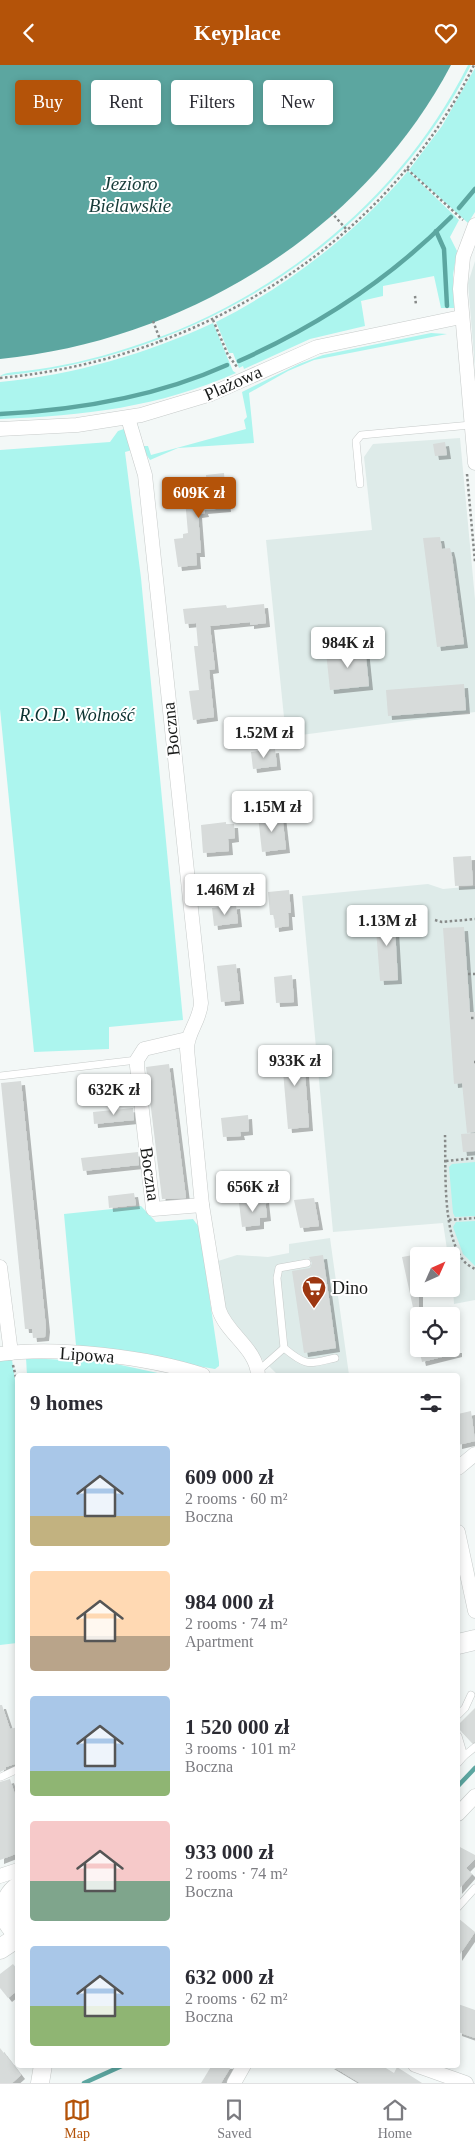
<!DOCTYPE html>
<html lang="en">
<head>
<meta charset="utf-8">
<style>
  :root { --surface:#fff; --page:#f2f2f3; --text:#2b2b33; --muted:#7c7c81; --line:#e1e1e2; --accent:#b45309 }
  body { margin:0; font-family:"Times New Roman",serif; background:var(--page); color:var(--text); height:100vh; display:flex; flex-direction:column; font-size:19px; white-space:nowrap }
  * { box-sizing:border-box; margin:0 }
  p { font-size:16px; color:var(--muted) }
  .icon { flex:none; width:28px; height:28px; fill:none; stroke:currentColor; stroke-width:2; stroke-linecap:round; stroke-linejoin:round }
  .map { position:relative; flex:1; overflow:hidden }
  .drawer { position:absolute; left:15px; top:1308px; width:445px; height:695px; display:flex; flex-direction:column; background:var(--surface); border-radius:5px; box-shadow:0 2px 8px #0003 }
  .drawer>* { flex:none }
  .top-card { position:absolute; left:15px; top:15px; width:445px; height:45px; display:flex; gap:10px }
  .needle { width:32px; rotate:45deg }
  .fabs { position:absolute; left:410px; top:1182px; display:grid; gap:10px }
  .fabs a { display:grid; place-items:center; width:50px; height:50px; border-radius:5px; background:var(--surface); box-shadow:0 2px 8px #0003; font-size:25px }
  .price { position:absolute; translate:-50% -42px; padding:0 11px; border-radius:5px; background:#fff; color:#222; font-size:16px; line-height:32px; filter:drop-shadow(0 1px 2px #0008) }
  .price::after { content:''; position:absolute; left:50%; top:30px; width:15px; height:11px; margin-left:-8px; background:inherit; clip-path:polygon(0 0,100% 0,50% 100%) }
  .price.current { background:var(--accent); color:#fff }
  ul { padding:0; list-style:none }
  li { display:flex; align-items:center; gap:15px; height:125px; padding:0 15px }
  li span { display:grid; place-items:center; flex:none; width:140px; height:100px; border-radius:5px; color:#555 }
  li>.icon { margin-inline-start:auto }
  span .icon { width:60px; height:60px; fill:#fffc; stroke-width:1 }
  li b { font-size:21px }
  h2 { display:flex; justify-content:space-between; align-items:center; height:60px; padding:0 15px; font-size:21px }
  .tag { padding:0 18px; border-radius:5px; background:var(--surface); box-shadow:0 2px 8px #0003; font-size:18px; line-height:45px }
  .tag.current { background:var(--accent); color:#fff }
  header { display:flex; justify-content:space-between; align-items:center; height:65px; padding:0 15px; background:var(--accent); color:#fff; font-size:22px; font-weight:600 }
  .tabs { display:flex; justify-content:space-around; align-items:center; height:70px; border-top:1px solid var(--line); background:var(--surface); font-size:14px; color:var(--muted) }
  .tabs a { display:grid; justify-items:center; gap:2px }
  .tabs .current { color:var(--accent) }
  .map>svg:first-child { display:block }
</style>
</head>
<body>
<header><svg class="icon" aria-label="back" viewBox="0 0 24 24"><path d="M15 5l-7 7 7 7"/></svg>Keyplace<svg class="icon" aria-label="heart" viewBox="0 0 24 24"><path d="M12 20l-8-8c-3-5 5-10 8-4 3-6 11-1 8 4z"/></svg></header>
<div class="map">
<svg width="475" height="2018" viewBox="0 0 475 2018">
  <defs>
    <filter id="shadow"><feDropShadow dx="4" dy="4" stdDeviation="0" flood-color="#0004"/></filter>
  </defs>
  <rect width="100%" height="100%" fill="#f3f8f7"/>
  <g fill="#deebe9">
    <polygon points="475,196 475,303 468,218"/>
    <polygon points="460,373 475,534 475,647 286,672 266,475 372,465 364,392 373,379"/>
    <polygon points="428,819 443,824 475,821 475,1235 454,1239 451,1191 448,1191 443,1158 333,1167 302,831"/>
    <polygon points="330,1173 349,1310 278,1310 230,1263 221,1240 215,1197 237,1190 268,1192 289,1188 289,1179"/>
  </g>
  <g fill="#acf5ee">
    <path d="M468,0H471C381,178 196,293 0,311C5,307 17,307 25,306C60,302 94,294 128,283C272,238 400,136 468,0Z"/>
    <polygon points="475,3 475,147 468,158 409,105 442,61"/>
    <path d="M408,106L459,155L450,172L457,186L453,210L454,243H441L434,211L383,221V231L361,236L365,261L310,274L244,304L243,301L239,303L233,288H229L216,257C289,220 355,169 408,106Z"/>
    <path d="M213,258L233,306L236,308C160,342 83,351 0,354V317C74,310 146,289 213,258Z"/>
    <polygon points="431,268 447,269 314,295 288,306 249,328 254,378 178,383 150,395 141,382 135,362 138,361 143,381 148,381 151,390 246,364 244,355 247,352 242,327 299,299 323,290"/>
    <polygon points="124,364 132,385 125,387 141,513 183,955 109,962 109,984 34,987 0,644 0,385 110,377 118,366"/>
    <polygon points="475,1097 475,1151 455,1152 453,1148 449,1102 452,1099"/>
    <polygon points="141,1141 156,1157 193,1154 199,1162 219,1297 219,1301 215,1304 76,1280 64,1149"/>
    <polygon points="475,1156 475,1201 463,1189 453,1162 456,1157"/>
    <polygon points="26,1293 107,1297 167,1310 27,1310"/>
    <polygon points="12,1295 18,1335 17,1578 0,1580 0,1296"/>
  </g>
  <path fill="#5ca6a0" d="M0,0H451C362,168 187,275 0,294Z"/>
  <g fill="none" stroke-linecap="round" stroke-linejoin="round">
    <g stroke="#5ca6a0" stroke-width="4.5">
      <polyline points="459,143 475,124"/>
      <polyline points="436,166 444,184 447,241"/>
      <path d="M239,296C317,261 391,213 451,152"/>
      <path d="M0,349C78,345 156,332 227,300"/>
      <polyline points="458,1721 475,1703"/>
      <polyline points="84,2018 124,2000"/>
    </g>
  </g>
  <g fill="#d7dbda" filter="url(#shadow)">
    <polygon points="445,377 447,390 435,391 433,379"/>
    <polygon points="224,408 227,443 204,445 205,448 198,449 201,488 196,488 197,500 178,502 174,474 183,473 183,469 188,468 185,434 208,432 206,410"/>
    <polygon points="440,472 442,484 450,483 452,491 464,579 437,582 423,473"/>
    <polygon points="264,539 266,558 250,560 250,557 210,561 215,604 209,605 214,652 193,655 189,626 199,625 194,581 198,581 196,558 185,559 183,544 226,540 227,543"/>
    <polygon points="365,582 369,621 330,625 326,587"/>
    <polygon points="464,619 466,645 388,651 386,625"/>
    <polygon points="275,684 277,701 253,704 251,687"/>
    <polygon points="282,749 286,784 262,787 258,751"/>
    <polygon points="226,757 226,759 234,759 235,773 228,774 229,786 203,788 201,760"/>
    <polygon points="471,791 473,820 455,821 453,792"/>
    <polygon points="289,825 291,848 288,848 289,861 275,863 274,850 270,850 268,827"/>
    <polygon points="236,840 238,858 214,861 212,843"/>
    <polygon points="396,850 397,863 395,863 398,915 380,916 376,864 373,864 372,852"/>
    <polygon points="464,862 470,947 475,947 475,1067 467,1068 462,1018 454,1019 443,863"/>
    <polygon points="236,899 240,935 221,937 217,901"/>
    <polygon points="292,910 294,937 276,938 274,912"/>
    <polygon points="303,980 309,1062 288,1064 281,983"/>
    <polygon points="169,999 186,1133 162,1134 146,1002"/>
    <polygon points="21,1016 46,1263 45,1272 33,1273 32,1264 25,1264 1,1018"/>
    <polygon points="133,1043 134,1055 94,1059 93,1047"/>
    <polygon points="248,1050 249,1066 240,1067 241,1071 223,1072 221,1053"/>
    <polygon points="475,1068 475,1086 463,1087 461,1069"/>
    <polygon points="138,1087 139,1100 83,1106 81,1093"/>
    <polygon points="134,1128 136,1140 109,1143 108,1131"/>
    <polygon points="314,1133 319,1161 300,1163 294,1135"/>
    <polygon points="265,1134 267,1152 260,1153 260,1160 242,1162 239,1138"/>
    <polygon points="419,1189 419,1247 414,1247 402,1192"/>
    <polygon points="323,1190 336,1283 304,1288 292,1206 310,1203 312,1198 309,1192"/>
    <polygon points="419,1284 458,1284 458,1288 422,1297"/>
    <polygon points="471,1346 475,1376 458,1380 458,1349"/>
    <polygon points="0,1640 2,1640 10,1664 18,1662 18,1698 6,1702 6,1704 0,1707"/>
    <polygon points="475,1643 475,1677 472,1678 458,1663 458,1660"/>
    <polygon points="10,1714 18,1739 18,1788 0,1795 0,1717"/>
    <polygon points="458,1781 475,1790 475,1794 466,1803 472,1809 458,1825"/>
    <polygon points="458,1853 475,1867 458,1892"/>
    <polygon points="13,1899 18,1905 18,1925 8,1933 0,1923 0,1909"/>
    <polygon points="458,1939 475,1945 475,1973 458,1967"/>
    <polygon points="0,1983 21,2010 12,2018 0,2018"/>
    <polygon points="212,2000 232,2000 221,2018 201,2018"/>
    <polygon points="330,2000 381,2000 394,2008 397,2002 422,2018 360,2018"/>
  </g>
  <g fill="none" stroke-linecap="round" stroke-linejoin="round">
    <defs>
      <g id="service">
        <polyline points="360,419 356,376 361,370 471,360"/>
        <polyline points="0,1011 137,995"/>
        <polyline points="284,1283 277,1213 279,1203 307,1198"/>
        <path d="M258,1306L284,1283C307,1302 308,1299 335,1293"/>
        <polyline points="458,1650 465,1643 471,1630"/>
        <polyline points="458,1671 464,1691 458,1698"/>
        <polyline points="464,1691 475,1682"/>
        <polyline points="1,1712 18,1704"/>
        <polyline points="458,1842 475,1823"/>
      </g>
      <g id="minor">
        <polyline points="475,160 463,192 460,224 475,398"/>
        <path d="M128,353L145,410L201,938C200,956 187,967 187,984L202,1140L219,1245C227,1269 257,1284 258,1310"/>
        <polyline points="0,364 77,360 141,350 211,329 317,282 461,252"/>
        <polyline points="187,974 144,984 137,995 137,1001 153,1144 202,1140"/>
        <polyline points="0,1202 11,1288"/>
        <path d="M0,1289C57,1281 148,1292 203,1310"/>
        <polyline points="458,1403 475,1389"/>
        <polyline points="458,1467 475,1546"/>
        <polyline points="458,1749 475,1731"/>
        <polyline points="0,1811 18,1805"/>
        <polyline points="415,2000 466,2018"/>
        <polyline points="234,2018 244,2000"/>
      </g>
      <polyline id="tertiary" points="40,2018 43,2000"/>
      <g id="secondary">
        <polyline points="458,1579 475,1575"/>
        <path d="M18,1822C2,1834 1,1856 18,1868"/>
        <polyline points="0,1884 18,1872"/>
      </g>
    </defs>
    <use href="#service" stroke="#c7cbca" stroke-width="8"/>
    <use href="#minor" stroke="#c7cbca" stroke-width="15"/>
    <use href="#tertiary" stroke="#c7cbca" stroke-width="19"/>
    <use href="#secondary" stroke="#c7cbca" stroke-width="21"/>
    <g stroke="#878a89" stroke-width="2.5" stroke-dasharray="2.5 2.5" stroke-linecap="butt">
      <polyline points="407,104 463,155"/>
      <polyline points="331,147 347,165"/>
      <polyline points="415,231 416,240"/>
      <polyline points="213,255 228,290 237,302"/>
      <polyline points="153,256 161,277"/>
      <path d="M0,313C197,295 386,180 474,0"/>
      <polyline points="467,409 475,497"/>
      <polyline points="435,855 442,857 475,854"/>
      <polyline points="468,909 475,909"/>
      <polyline points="471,953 475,953"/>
      <polyline points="474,997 475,997"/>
      <path d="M445,1070C446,1104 442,1168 463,1195C466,1199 471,1202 475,1204"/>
      <polyline points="446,1096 475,1093"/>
      <polyline points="449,1155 475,1153"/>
      <polyline points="13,1300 18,1321"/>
    </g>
    <use href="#service" stroke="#fff" stroke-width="7"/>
    <use href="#minor" stroke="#fff" stroke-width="14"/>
    <use href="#tertiary" stroke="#fff" stroke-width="18"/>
    <use href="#secondary" stroke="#fff" stroke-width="20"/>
  </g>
  <defs>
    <symbol id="supermarket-pin" viewBox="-11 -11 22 30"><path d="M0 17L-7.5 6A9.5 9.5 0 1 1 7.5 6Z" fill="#9d3711" stroke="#fff"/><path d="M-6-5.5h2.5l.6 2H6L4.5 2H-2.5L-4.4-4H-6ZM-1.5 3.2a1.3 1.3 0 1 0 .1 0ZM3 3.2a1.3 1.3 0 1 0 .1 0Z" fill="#fff"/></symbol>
  </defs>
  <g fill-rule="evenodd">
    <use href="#supermarket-pin" x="300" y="1209" width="28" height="38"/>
  </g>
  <g text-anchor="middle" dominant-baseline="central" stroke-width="4" stroke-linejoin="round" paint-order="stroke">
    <g font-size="18" fill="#181a19" stroke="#fff">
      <text transform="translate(233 318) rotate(-24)">Plażowa</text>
      <text transform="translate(171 664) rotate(-96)">Boczna</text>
      <text transform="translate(150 1109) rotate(82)">Boczna</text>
      <text transform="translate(87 1290) rotate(4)">Lipowa</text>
    </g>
    <g font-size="18" font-style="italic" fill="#0b312f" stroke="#fff">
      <text x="77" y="650">R.O.D. Wolność</text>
    </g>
    <g font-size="18" fill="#181a19" stroke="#fff" text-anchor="start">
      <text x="332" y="1223">Dino</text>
    </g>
    <g font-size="19" font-style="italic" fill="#163b38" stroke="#fff">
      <text x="130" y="118">Jezioro<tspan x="130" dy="22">Bielawskie</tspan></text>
    </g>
  </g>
</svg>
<div class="fabs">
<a><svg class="needle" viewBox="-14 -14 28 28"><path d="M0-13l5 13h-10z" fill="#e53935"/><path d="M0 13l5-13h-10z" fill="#7c7c81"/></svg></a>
<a><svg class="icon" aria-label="locate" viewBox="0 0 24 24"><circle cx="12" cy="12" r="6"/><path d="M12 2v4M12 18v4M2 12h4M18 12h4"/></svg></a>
</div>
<b class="price current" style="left:199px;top:454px">609K zł</b>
<b class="price" style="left:348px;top:604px">984K zł</b>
<b class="price" style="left:264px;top:694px">1.52M zł</b>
<b class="price" style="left:272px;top:768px">1.15M zł</b>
<b class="price" style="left:225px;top:851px">1.46M zł</b>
<b class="price" style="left:387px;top:882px">1.13M zł</b>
<b class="price" style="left:295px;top:1022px">933K zł</b>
<b class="price" style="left:114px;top:1051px">632K zł</b>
<b class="price" style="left:253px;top:1148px">656K zł</b>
<div class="top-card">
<a class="tag current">Buy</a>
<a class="tag">Rent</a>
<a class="tag">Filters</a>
<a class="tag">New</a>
</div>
<section class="drawer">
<h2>9 homes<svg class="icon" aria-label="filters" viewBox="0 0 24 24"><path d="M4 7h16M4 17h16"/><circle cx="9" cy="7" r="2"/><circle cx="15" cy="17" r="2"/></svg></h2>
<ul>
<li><span style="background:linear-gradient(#a9c7e8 70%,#c2b280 0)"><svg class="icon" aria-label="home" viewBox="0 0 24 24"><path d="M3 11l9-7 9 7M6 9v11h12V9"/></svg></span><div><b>609 000 zł</b><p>2 rooms · 60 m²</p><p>Boczna</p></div></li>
<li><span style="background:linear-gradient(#ffd9b3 65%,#b9a48a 0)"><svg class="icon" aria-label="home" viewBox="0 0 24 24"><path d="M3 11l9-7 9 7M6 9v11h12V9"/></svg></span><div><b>984 000 zł</b><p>2 rooms · 74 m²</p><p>Apartment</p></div></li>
<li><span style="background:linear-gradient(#a9c7e8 75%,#8fb573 0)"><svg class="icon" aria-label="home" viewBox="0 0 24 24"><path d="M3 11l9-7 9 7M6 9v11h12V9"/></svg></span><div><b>1 520 000 zł</b><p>3 rooms · 101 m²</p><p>Boczna</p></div></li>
<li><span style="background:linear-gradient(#f6c9c9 60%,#7fa58c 0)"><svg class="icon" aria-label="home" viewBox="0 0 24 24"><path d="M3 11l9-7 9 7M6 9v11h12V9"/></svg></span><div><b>933 000 zł</b><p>2 rooms · 74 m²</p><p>Boczna</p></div></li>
<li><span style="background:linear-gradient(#a9c7e8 60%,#8fb573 0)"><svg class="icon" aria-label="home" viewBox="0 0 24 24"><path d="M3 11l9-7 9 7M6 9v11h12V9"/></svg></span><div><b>632 000 zł</b><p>2 rooms · 62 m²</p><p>Boczna</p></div></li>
</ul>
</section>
</div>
<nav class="tabs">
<a class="current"><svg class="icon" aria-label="map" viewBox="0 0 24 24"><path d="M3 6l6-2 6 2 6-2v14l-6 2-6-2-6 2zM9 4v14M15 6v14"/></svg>Map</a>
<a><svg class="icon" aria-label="saved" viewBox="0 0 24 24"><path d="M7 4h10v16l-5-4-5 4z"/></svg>Saved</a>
<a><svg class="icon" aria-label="home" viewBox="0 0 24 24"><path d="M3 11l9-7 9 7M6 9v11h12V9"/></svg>Home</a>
</nav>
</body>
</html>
